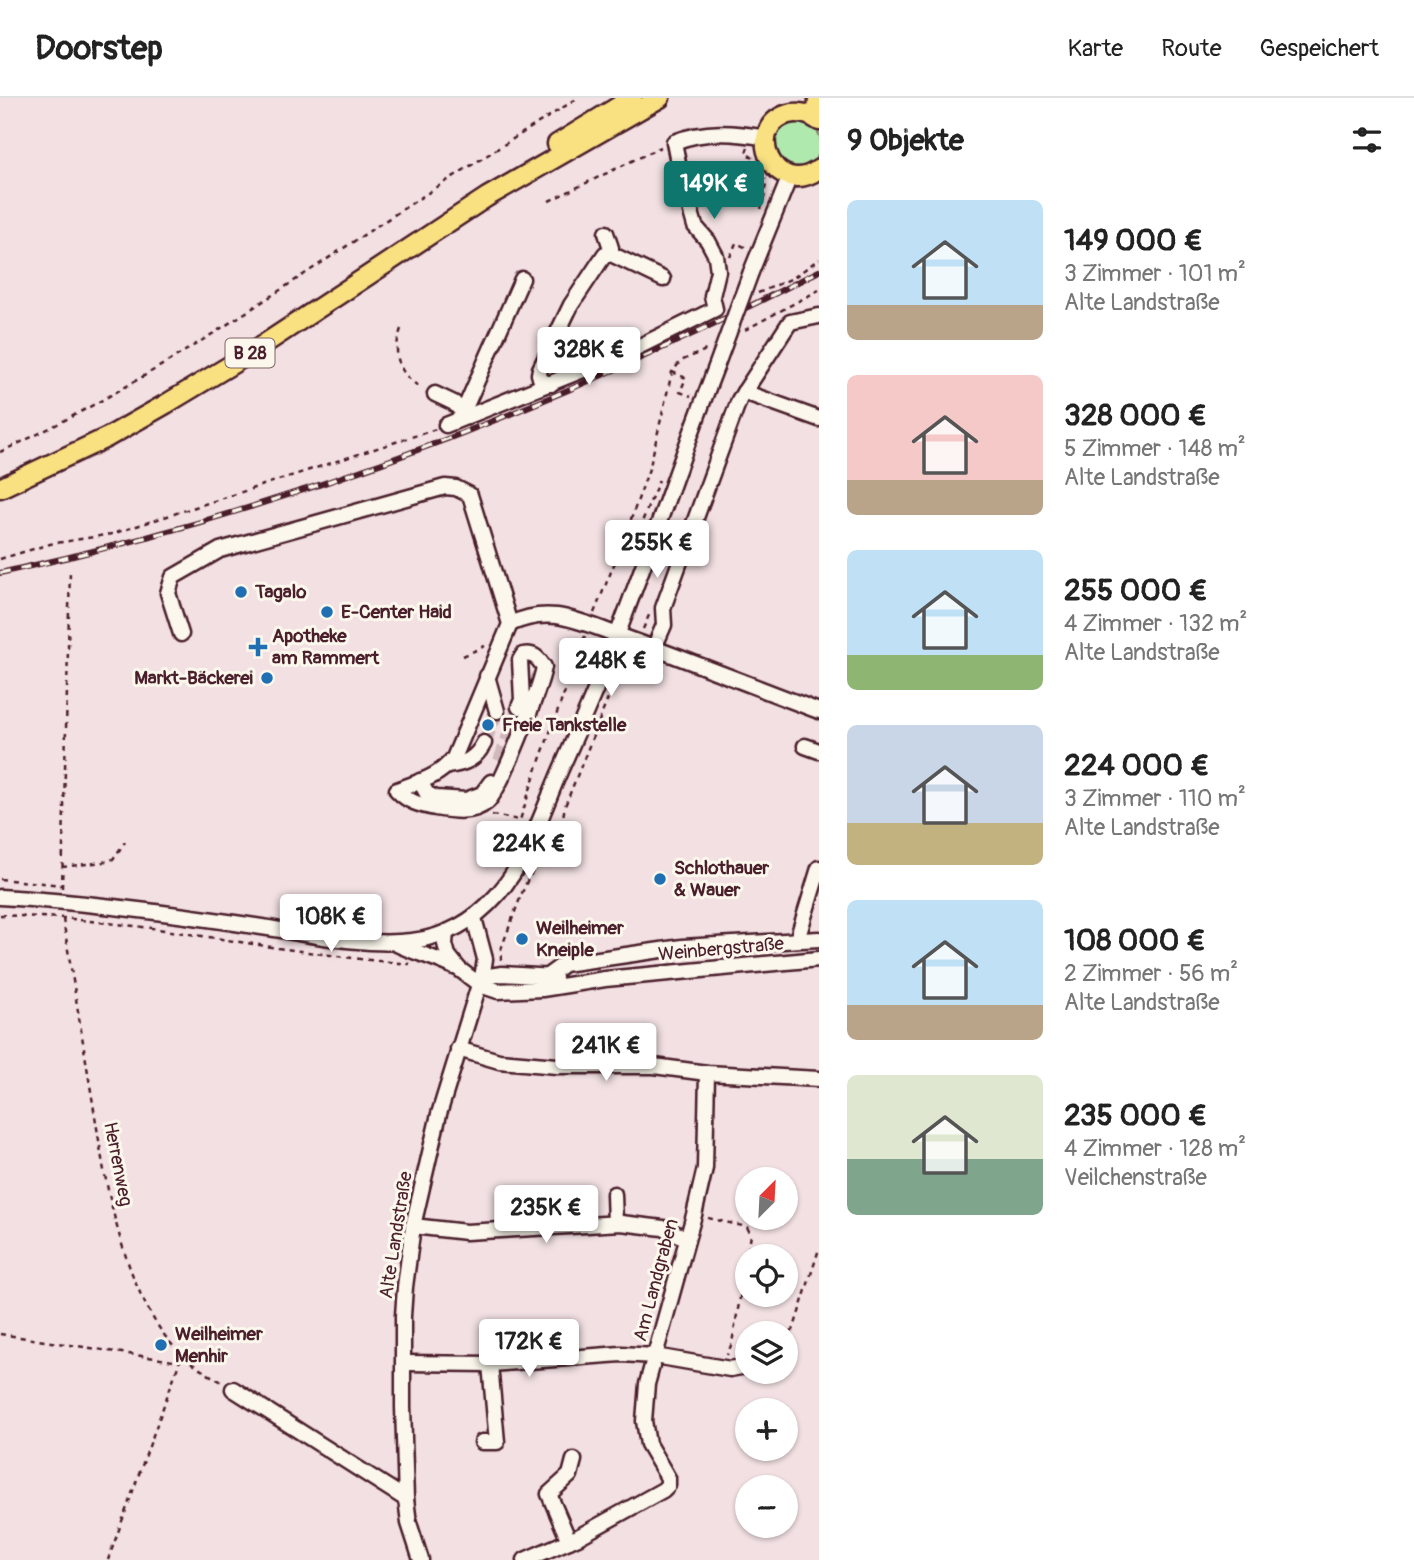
<!DOCTYPE html>
<html lang="de">
<head>
<meta charset="utf-8">
<style>
  :root { --surface:#fff; --page:#f6f6f6; --text:#222; --muted:#767676; --line:#e0e0e0; --accent:#0f766e }
  body { margin:0; font-family:Pangolin,sans-serif; background:var(--page); color:var(--text); height:100vh; display:flex; flex-direction:column; font-size:26px; white-space:nowrap }
  * { box-sizing:border-box; margin:0 }
  p { font-size:23px; color:var(--muted) }
  .icon { flex:none; width:38px; height:38px; fill:none; stroke:currentColor; stroke-width:2; stroke-linecap:round; stroke-linejoin:round }
  .map { position:relative; flex:1; overflow:hidden }
  .details { display:flex; flex-direction:column; background:var(--surface); width:595px }
  .details>* { flex:none }
  .needle { width:46px; rotate:24deg }
  .fabs { position:absolute; left:735px; top:1069px; display:grid; gap:14px }
  .fabs a { display:grid; place-items:center; width:63px; height:63px; border-radius:50%; background:var(--surface); box-shadow:0 2px 5px #0004; font-size:35px }
  .price { position:absolute; translate:-50% -60px; padding:0 16px; border-radius:7px; background:#fff; color:#222; font-size:23px; line-height:46px; filter:drop-shadow(0 2px 4px #0008) }
  .price::after { content:''; position:absolute; left:50%; top:42px; width:21px; height:16px; margin-left:-10px; background:inherit; clip-path:polygon(0 0,100% 0,50% 100%) }
  .price.active { background:var(--accent); color:#fff }
  ul { padding:0; list-style:none }
  li { display:flex; align-items:center; gap:21px; height:175px; padding:0 28px }
  li span { display:grid; place-items:center; flex:none; width:196px; height:140px; border-radius:10px; color:#555 }
  li>.icon { margin-inline-start:auto }
  span .icon { width:84px; height:84px; fill:#fffc; stroke-width:1 }
  li b { font-size:30px }
  h2 { display:flex; justify-content:space-between; align-items:center; height:84px; padding:0 28px; font-size:30px }
  header { display:flex; align-items:center; gap:42px; box-sizing:border-box; height:98px; padding:0 35px; background:var(--surface); border-bottom:2px solid var(--line) }
  header strong { font-size:33px }
  nav { display:flex; gap:38px; margin-inline-start:auto; font-size:24px }
  main { display:flex; flex:1; min-height:0 }
  .map>svg:first-child { display:block }
</style>
</head>
<body>
<header>
<strong>Doorstep</strong>
<nav><a>Karte</a><a>Route</a><a>Gespeichert</a></nav>
</header>
<main>
<div class="map">
<svg width="819" height="1462" viewBox="0 0 819 1462">
  <rect width="100%" height="100%" fill="#f2e0e2"/>
  <filter id="ink" filterUnits="userSpaceOnUse"><feTurbulence type="fractalNoise" baseFrequency=".0143" numOctaves="2"/><feDisplacementMap in="SourceGraphic" scale="14" xChannelSelector="R" yChannelSelector="G"/><feConvolveMatrix kernelMatrix="1 2 1 2 8 2 1 2 1" color-interpolation-filters="sRGB"/></filter>
  <g filter="url(#ink)">
    <circle fill="#b0e9ad" stroke="#7d846c" stroke-width="2" cx="798" cy="46" r="23"/>
    <g fill="none" stroke-linecap="round" stroke-linejoin="round">
      <g stroke="#d0b9bd" stroke-width="14" stroke-dasharray="14 7" stroke-linecap="butt">
        <polyline points="484,645 497,613"/>
        <polyline points="500,663 519,609"/>
      </g>
      <defs>
        <g id="minor">
          <polyline points="606,135 611,150 611,156"/>
          <polyline points="751,174 790,78"/>
          <polyline points="551,286 541,283 539,276 540,271 571,207 605,156 611,156 663,181"/>
          <polyline points="744,294 819,321"/>
          <polyline points="435,296 454,305 467,319"/>
          <polyline points="467,319 465,310 522,181"/>
          <path d="M446,327L593,268L640,248L715,211L712,198L718,173L716,158L708,143L695,128L680,75L674,44C705,32 734,34 766,40"/>
          <path d="M510,526C525,519 540,516 557,518C578,521 598,530 618,537C686,561 752,588 819,613"/>
          <path d="M181,536L168,495L173,479L220,452L445,389L456,390L470,397L510,526L454,660C437,680 421,683 397,692C408,704 420,707 435,710C453,713 473,716 487,704C501,692 540,590 544,569C538,560 534,555 523,557L520,562L522,602L519,609"/>
          <polyline points="654,550 664,527 663,510 739,302 790,224 819,218"/>
          <polyline points="487,578 497,613"/>
          <polyline points="805,648 819,653"/>
          <path d="M447,668C465,666 476,661 484,645"/>
          <polyline points="420,683 427,696 436,700 466,702 482,696 491,684"/>
          <path d="M0,799C85,804 170,815 255,828C305,835 362,849 412,843C446,839 475,822 497,797C528,762 542,714 561,671C581,626 601,581 618,535C652,447 682,357 716,269"/>
          <polyline points="446,834 445,846 448,857 459,871 480,887 498,893 542,891 605,881 819,861"/>
          <polyline points="797,842 819,770"/>
          <path d="M395,845C414,855 435,859 454,869"/>
          <polyline points="546,879 564,866 682,849 819,841"/>
          <polyline points="480,887 489,878 502,876 555,879"/>
          <polyline points="458,951 499,963 557,968 654,968 707,975 819,981"/>
          <polyline points="614,1096 615,1125"/>
          <polyline points="573,1098 577,1127"/>
          <polyline points="413,1128 466,1134 621,1125 663,1130 686,1140"/>
          <polyline points="404,1265 490,1266 621,1256 655,1258 730,1271 747,1268"/>
          <polyline points="233,1291 406,1401"/>
          <polyline points="482,1344 497,1344 490,1266"/>
          <polyline points="569,1443 549,1396 570,1377 574,1362"/>
          <polyline points="421,1462 409,1425 406,1401 403,1309 403,1218 405,1189 413,1128 439,1016 483,874 485,861 474,820"/>
          <polyline points="525,1462 578,1439 663,1392 668,1387 668,1380 648,1346 644,1323 647,1286 694,1117 705,1070 707,975"/>
        </g>
        <g id="major">
          <polyline points="817,21 818,0"/>
          <path d="M819,23C810,16 800,13 788,16C742,30 775,103 819,71"/>
          <polyline points="557,46 632,0"/>
          <polyline points="0,390 108,339 166,306 249,256 487,99 660,0"/>
        </g>
      </defs>
      <use href="#minor" stroke="#4a1f2b" stroke-width="19"/>
      <use href="#major" stroke="#4a1f2b" stroke-width="23"/>
      <g stroke="#4a1f2b" stroke-width="2.5" stroke-dasharray="5 5" stroke-linecap="butt">
        <polyline points="748,49 746,55 753,60"/>
        <polyline points="549,103 661,49"/>
        <path d="M761,111C764,101 767,91 765,80"/>
        <polyline points="730,159 736,145 747,150"/>
        <polyline points="758,195 793,180 819,161"/>
        <path d="M401,231C392,256 398,277 422,290"/>
        <polyline points="745,232 819,192"/>
        <polyline points="672,274 686,280 680,294 691,298"/>
        <path d="M0,354C127,296 242,217 359,140C431,92 505,46 578,0"/>
        <polyline points="620,452 633,446 659,382"/>
        <polyline points="0,461 50,446 112,436 436,331"/>
        <polyline points="594,515 620,452 650,368 672,274 681,263 708,251"/>
        <polyline points="643,531 650,515"/>
        <polyline points="463,558 485,548"/>
        <polyline points="492,717 520,722 537,670 585,538"/>
        <polyline points="62,769 103,764 113,761 125,744"/>
        <polyline points="0,781 62,787"/>
        <polyline points="62,790 70,472"/>
        <polyline points="0,817 63,820 152,830 278,850 360,861 410,866"/>
        <path d="M63,821L103,1067C114,1125 134,1207 176,1251C189,1265 207,1276 224,1285"/>
        <polyline points="501,862 501,851 522,795 528,781 561,730 565,708 611,593"/>
        <polyline points="708,1120 747,1129 751,1137 732,1245 727,1257"/>
        <polyline points="0,1236 180,1264"/>
        <polyline points="786,1243 794,1230 819,1151"/>
        <polyline points="108,1462 182,1257"/>
      </g>
      <use href="#minor" stroke="#fbf7ec" stroke-width="14"/>
      <use href="#major" stroke="#f9e181" stroke-width="18"/>
      <defs>
        <path id="rail" d="M0,475C285,413 560,308 819,173"/>
      </defs>
      <use href="#rail" stroke="#4a1f2b" stroke-width="6"/>
      <use href="#rail" stroke="#fbf7ec" stroke-width="3.5" stroke-dasharray="10" stroke-linecap="butt"/>
      <defs>
        <polyline id="minor-bridge" points="716,269 751,174"/>
      </defs>
      <use href="#minor-bridge" stroke="#4a1f2b" stroke-width="19" stroke-linecap="butt"/>
      <use href="#minor-bridge" stroke="#fbf7ec" stroke-width="14"/>
    </g>
  </g>
  <g fill="#1f6fb2" stroke="#fbf7ec" stroke-width="2.5">
    <circle cx="241" cy="494" r="7"/>
    <circle cx="327" cy="514" r="7"/>
    <path d="M254.5 538.5h7v7h7v7h-7v7h-7v-7h-7v-7h7z"/>
    <circle cx="267" cy="580" r="7"/>
    <circle cx="488" cy="627" r="7"/>
    <circle cx="660" cy="781" r="7"/>
    <circle cx="522" cy="841" r="7"/>
    <circle cx="161" cy="1247" r="7"/>
  </g>
  <g text-anchor="middle" dominant-baseline="central" stroke-width="6" stroke-linejoin="round" paint-order="stroke">
    <rect fill="#fbf7ec" stroke="#7f6065" stroke-width="2" x="225.5" y="240.5" width="49" height="29" rx="5"/>
    <g font-size="18" font-weight="bold" fill="#4a1f2b">
      <text x="250" y="255">B 28</text>
    </g>
    <g font-size="19" font-weight="bold" fill="#4a1f2b" stroke="#fbf7ec" text-anchor="start">
      <text x="255" y="494">Tagalo</text>
      <text x="341" y="514">E-Center Haid</text>
      <text x="272" y="538">Apotheke<tspan x="272" dy="22">am Rammert</tspan></text>
      <text x="253" y="580" text-anchor="end">Markt-Bäckerei</text>
      <text x="502" y="627">Freie Tankstelle</text>
      <text x="674" y="770">Schlothauer<tspan x="674" dy="22">&amp; Wauer</tspan></text>
      <text x="536" y="830">Weilheimer<tspan x="536" dy="22">Kneiple</tspan></text>
      <text x="175" y="1236">Weilheimer<tspan x="175" dy="22">Menhir</tspan></text>
    </g>
    <g font-size="19" fill="#4a1f2b" stroke="#fbf7ec">
      <text transform="translate(721 851) rotate(-5)">Weinbergstraße</text>
      <text transform="translate(118 1066) rotate(79)">Herrenweg</text>
      <text transform="translate(396 1137) rotate(-81)">Alte Landstraße</text>
      <text transform="translate(656 1182) rotate(-75)">Am Landgraben</text>
    </g>
  </g>
</svg>
<div class="fabs">
<a><svg class="needle" viewBox="-14 -14 28 28"><path d="M0-13l5 13h-10z" fill="#e53935"/><path d="M0 13l5-13h-10z" fill="#767676"/></svg></a>
<a><svg class="icon" aria-label="locate" viewBox="0 0 24 24"><circle cx="12" cy="12" r="6"/><path d="M12 2v4M12 18v4M2 12h4M18 12h4"/></svg></a>
<a><svg class="icon" aria-label="layers" viewBox="0 0 24 24"><path d="M12 4l9 5-9 5-9-5zM3 14l9 5 9-5"/></svg></a>
<a>+</a>
<a>−</a>
</div>
<b class="price active" style="left:714px;top:123px">149K €</b>
<b class="price" style="left:589px;top:289px">328K €</b>
<b class="price" style="left:657px;top:482px">255K €</b>
<b class="price" style="left:611px;top:600px">248K €</b>
<b class="price" style="left:529px;top:783px">224K €</b>
<b class="price" style="left:331px;top:856px">108K €</b>
<b class="price" style="left:606px;top:985px">241K €</b>
<b class="price" style="left:546px;top:1147px">235K €</b>
<b class="price" style="left:529px;top:1281px">172K €</b>
</div>
<section class="details">
<h2>9 Objekte<svg class="icon" aria-label="filters" viewBox="0 0 24 24"><path d="M4 7h16M4 17h16"/><circle cx="9" cy="7" r="2"/><circle cx="15" cy="17" r="2"/></svg></h2>
<ul>
<li><span style="background:linear-gradient(#bfe0f5 75%,#b9a48a 0)"><svg class="icon" aria-label="home" viewBox="0 0 24 24"><path d="M3 11l9-7 9 7M6 9v11h12V9"/></svg></span><div><b>149 000 €</b><p>3 Zimmer · 101 m²</p><p>Alte Landstraße</p></div></li>
<li><span style="background:linear-gradient(#f6c9c9 75%,#b9a48a 0)"><svg class="icon" aria-label="home" viewBox="0 0 24 24"><path d="M3 11l9-7 9 7M6 9v11h12V9"/></svg></span><div><b>328 000 €</b><p>5 Zimmer · 148 m²</p><p>Alte Landstraße</p></div></li>
<li><span style="background:linear-gradient(#bfe0f5 75%,#8fb573 0)"><svg class="icon" aria-label="home" viewBox="0 0 24 24"><path d="M3 11l9-7 9 7M6 9v11h12V9"/></svg></span><div><b>255 000 €</b><p>4 Zimmer · 132 m²</p><p>Alte Landstraße</p></div></li>
<li><span style="background:linear-gradient(#c9d6e8 70%,#c2b280 0)"><svg class="icon" aria-label="home" viewBox="0 0 24 24"><path d="M3 11l9-7 9 7M6 9v11h12V9"/></svg></span><div><b>224 000 €</b><p>3 Zimmer · 110 m²</p><p>Alte Landstraße</p></div></li>
<li><span style="background:linear-gradient(#bfe0f5 75%,#b9a48a 0)"><svg class="icon" aria-label="home" viewBox="0 0 24 24"><path d="M3 11l9-7 9 7M6 9v11h12V9"/></svg></span><div><b>108 000 €</b><p>2 Zimmer · 56 m²</p><p>Alte Landstraße</p></div></li>
<li><span style="background:linear-gradient(#dfe7d0 60%,#7fa58c 0)"><svg class="icon" aria-label="home" viewBox="0 0 24 24"><path d="M3 11l9-7 9 7M6 9v11h12V9"/></svg></span><div><b>235 000 €</b><p>4 Zimmer · 128 m²</p><p>Veilchenstraße</p></div></li>
</ul>
</section>
</main>
</body>
</html>
